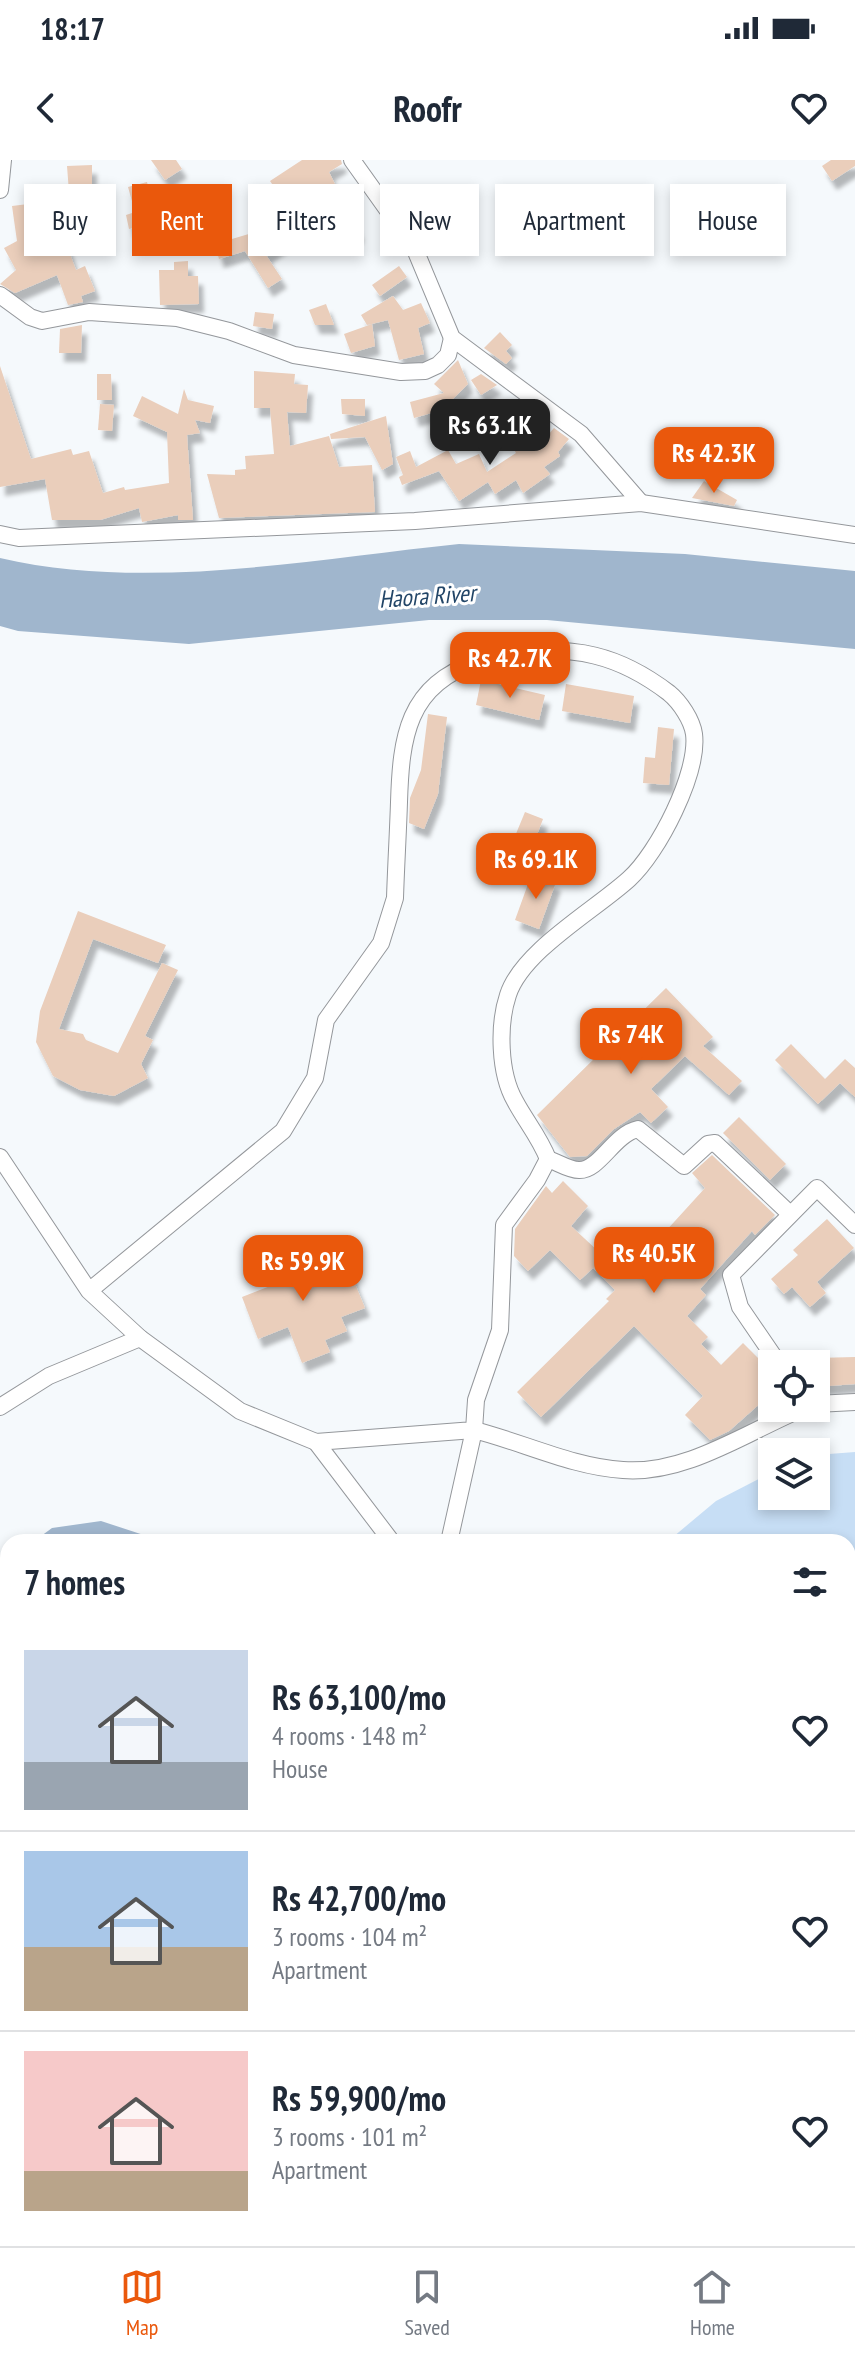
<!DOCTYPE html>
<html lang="en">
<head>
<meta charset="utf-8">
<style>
  :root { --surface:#fff; --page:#f2f2f3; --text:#1f2937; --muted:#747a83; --line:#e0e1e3; --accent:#ea580c }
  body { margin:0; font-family:"PT Sans Narrow",sans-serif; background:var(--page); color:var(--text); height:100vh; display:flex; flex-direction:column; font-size:30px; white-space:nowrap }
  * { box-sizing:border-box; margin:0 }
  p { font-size:26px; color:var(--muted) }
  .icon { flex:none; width:44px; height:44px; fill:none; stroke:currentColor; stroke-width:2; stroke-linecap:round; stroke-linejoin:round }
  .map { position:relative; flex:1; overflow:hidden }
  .details { position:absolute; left:0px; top:1374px; width:856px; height:712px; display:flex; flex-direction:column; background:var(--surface); border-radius:24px 24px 0 0; box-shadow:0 4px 12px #0003 }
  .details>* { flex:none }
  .banner { position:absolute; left:24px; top:24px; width:808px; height:72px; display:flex; gap:16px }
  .controls { position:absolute; left:758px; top:1190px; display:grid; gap:16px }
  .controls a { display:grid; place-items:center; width:72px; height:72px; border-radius:0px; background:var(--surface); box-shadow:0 4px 12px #0003; font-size:40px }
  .price { position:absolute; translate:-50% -68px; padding:0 18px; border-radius:16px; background:var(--accent); color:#fff; font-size:26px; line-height:52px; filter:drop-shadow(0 2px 4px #0008) }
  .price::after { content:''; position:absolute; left:50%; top:48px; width:24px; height:18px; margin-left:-12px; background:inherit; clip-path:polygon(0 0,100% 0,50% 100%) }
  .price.on { background:#222; color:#fff }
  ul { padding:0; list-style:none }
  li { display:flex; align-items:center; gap:24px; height:200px; padding:0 24px }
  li+li { border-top:2px solid var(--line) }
  li span { display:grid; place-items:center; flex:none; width:224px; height:160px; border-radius:0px; color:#555 }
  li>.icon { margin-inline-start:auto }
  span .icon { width:96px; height:96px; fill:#fffc; stroke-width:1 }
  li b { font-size:34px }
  h2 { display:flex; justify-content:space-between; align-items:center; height:96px; padding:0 24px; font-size:34px }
  .pill { padding:0 28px; border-radius:0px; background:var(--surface); box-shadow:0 4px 12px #0003; font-size:28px; line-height:72px }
  .pill.on { background:var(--accent); color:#fff }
  .status { display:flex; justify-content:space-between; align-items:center; height:56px; padding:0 40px; background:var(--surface); direction:ltr }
  .status svg { height:22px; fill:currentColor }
  header { display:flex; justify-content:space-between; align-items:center; height:104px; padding:0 24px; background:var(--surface); font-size:36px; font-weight:600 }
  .dock { display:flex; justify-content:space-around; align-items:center; height:112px; border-top:2px solid var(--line); background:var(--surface); font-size:22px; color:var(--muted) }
  .dock a { display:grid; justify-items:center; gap:4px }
  .dock .on { color:var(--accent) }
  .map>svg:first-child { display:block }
</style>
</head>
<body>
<div class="status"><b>18:17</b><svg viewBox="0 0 49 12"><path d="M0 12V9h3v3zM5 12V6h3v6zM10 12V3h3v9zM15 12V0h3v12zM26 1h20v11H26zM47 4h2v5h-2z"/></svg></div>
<header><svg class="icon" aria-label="back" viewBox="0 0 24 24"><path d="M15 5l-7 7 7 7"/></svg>Roofr<svg class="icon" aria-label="heart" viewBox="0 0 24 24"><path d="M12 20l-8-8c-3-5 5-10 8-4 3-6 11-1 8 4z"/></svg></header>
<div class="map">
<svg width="855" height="2086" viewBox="0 0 855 2086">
  <defs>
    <filter id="shadow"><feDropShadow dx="5" dy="9" stdDeviation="2" flood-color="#0004"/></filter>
  </defs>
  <rect width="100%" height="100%" fill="#f5f9fc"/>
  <polygon fill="#c7def5" points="855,1292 855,1848 848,1850 848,1382 667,1382 716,1341 772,1312 772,1336 816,1336 816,1295"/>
  <g fill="#a0b6cd">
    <path d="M459,384L685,394L855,411V489L547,460H429L189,484L18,471L0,466V398C146,432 312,399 459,384Z"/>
    <polygon points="101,1361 165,1382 33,1382 52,1368"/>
    <polygon points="8,1401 8,1672 0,1678 0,1407"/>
  </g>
  <g fill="#eacebb" filter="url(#shadow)">
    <polygon points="151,0 176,0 182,9 165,20"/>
    <polygon points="302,0 341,0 342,4 329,12 359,73 340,82 328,60 310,71 307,65 297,70 299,73 266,95 282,119 268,128 245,91 219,99 215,84 259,71 250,58 281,37 270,21"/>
    <polygon points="831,0 855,0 855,6 832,21 822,6"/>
    <polygon points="92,5 92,72 72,70 71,76 63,75 76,110 85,106 95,131 81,136 83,142 68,145 57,115 15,133 0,124 16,110 4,88 17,81 12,46 44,42 70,45 67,6"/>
    <polygon points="147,22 157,62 129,69 126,55 135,52 128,27"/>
    <polygon points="188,101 188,116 198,116 199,144 160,145 159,110 174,110 174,102"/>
    <polygon points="399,106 407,117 380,136 372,125"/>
    <polygon points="393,136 403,150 421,143 430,163 418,168 424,194 399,200 388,160 367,165 361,155"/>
    <polygon points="326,144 334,165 315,165 309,150"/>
    <polygon points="255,152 274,154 272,169 253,166"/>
    <polygon points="372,164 375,186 351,193 344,174"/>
    <polygon points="82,165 81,193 59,193 60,169"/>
    <polygon points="500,172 512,185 506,191 512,198 506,204 484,188"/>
    <polygon points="458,200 468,224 442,250 414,258 410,242 444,233 434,224"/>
    <polygon points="0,206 31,299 71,289 73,295 89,291 103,333 124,327 125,330 169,323 167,272 133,256 142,236 178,254 184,229 188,240 214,246 210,263 195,260 200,273 187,275 193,360 178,360 178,355 142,362 139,348 100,360 52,360 45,319 0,327"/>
    <polygon points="254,211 295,214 294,224 308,225 306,253 287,252 290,286 329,276 339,307 372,305 375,352 219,358 207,314 235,315 235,310 246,309 245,296 274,294 270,248 254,248"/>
    <polygon points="97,214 111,214 112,240 97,240"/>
    <polygon points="481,214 497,225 481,235 471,220"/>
    <polygon points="341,239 365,239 365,256 342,254"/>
    <polygon points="100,244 114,245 112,271 98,270"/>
    <polygon points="386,256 393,304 382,310 365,277 331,279 330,274"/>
    <polygon points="554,268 569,279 558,292 560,296 544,307 550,314 523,333 516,320 495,334 488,322 459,341 439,311 402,325 399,317 403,315 396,297 410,291 416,307 448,290 456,304 479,294 487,312 516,293 512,286 525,277 529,282 544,272 547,276"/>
    <polygon points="704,321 737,340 734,346 692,338"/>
    <polygon points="481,520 545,535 539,560 476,545"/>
    <polygon points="566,524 634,536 630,563 562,551"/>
    <polygon points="428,554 447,557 438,634 424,669 409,663 410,638 421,610"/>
    <polygon points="658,567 674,569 669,625 643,623 645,597 655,598"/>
    <polygon points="525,652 543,659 532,688 513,681"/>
    <polygon points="532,713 556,722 539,769 515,760"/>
    <polygon points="78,751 166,785 158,803 93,779 59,869 83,874 86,880 118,893 162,803 178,810 145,876 153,880 141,904 148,918 114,936 80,930 53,916 36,882 40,851"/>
    <polygon points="666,828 713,877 703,886 742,921 729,935 685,896 651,929 668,947 651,963 640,952 614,969 587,996 570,997 537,955"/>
    <polygon points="791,884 825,919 845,899 855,908 855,937 840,923 818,944 775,900"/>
    <polygon points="739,957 786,1004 770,1020 723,973"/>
    <polygon points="712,995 775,1055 755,1075 752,1071 700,1129 706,1135 687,1156 708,1177 701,1184 721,1205 743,1183 772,1212 772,1233 729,1271 710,1280 685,1255 703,1236 634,1166 541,1257 517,1232 609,1141 606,1139 615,1130 593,1108 580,1120 550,1090 528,1111 514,1096 515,1069 546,1026 552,1033 563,1021 588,1046 571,1066 598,1091 605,1083 625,1102 647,1079 654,1084 705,1028 692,1013"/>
    <polygon points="827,1059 854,1088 817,1122 826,1133 810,1147 792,1127 784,1134 771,1119 798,1095 793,1090"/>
    <polygon points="298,1078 316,1122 349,1109 365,1148 341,1157 347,1171 325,1180 330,1192 302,1203 288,1167 258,1179 242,1137 283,1121 271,1089"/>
    <polygon points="855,1197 855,1224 816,1227 816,1198"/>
  </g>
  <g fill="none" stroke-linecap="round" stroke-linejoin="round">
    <defs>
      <g id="street">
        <polyline points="352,0 414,87 452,178 581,274 641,343"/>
        <polyline points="0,30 3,0"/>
        <polyline points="0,135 30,157 42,161 89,152 177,158 229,171 294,195 401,212 425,211 438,205 448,195 452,178"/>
        <polyline points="0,374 19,378 415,361 641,343 855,375"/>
        <path d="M0,997L89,1131L140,1178L240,1251L316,1282L474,1270L476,1240L500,1170L504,1065L537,1020L548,999C540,978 525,960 515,941C499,913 498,865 508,835C522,791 595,750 629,719C658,693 699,613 694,574C692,560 680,542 669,533C618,494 575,486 511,492C500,493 488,499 477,502C407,525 401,578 399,642C398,674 396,706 395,738L381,783L326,860L315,918L283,971L89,1131"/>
        <path d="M548,999C557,1002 569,1010 579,1010C599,1011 614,974 638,969L684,1006L708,984L715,983L789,1053"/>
        <polyline points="779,1204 740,1147 731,1115 817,1028 855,1065"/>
        <polyline points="816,1244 855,1242"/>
        <polyline points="0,1247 49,1216 140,1178"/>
        <polyline points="316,1282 392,1382"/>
        <path d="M449,1382L474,1270C522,1282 573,1307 623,1310C686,1315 748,1271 804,1248"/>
        <polyline points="0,1786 8,1792"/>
        <polyline points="848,1996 855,2003"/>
        <polyline points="0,2062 8,2058"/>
        <polyline points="794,2078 799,2086"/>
        <polyline points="146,2086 155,2078"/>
        <polyline points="432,2086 445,2078"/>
        <polyline points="702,2086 714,2078"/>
      </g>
    </defs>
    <use href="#street" stroke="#94979b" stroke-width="18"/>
    <use href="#street" stroke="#fff" stroke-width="16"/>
  </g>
  <g text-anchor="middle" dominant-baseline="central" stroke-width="6" stroke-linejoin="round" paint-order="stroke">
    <g font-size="24" font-style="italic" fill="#224567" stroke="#fff">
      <text transform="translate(427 436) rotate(-4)">Haora River</text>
    </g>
  </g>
</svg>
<div class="controls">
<a><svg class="icon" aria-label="locate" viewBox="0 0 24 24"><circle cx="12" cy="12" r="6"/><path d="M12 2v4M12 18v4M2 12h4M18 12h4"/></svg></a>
<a><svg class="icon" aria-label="layers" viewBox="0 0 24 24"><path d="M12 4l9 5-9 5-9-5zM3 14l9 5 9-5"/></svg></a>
</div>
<b class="price on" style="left:490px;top:307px">Rs 63.1K</b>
<b class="price" style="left:714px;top:335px">Rs 42.3K</b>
<b class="price" style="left:510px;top:540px">Rs 42.7K</b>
<b class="price" style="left:536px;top:741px">Rs 69.1K</b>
<b class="price" style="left:631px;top:916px">Rs 74K</b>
<b class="price" style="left:654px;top:1135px">Rs 40.5K</b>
<b class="price" style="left:303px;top:1143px">Rs 59.9K</b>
<div class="banner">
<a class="pill">Buy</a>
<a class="pill on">Rent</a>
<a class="pill">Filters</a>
<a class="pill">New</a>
<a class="pill">Apartment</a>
<a class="pill">House</a>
</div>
<section class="details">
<h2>7 homes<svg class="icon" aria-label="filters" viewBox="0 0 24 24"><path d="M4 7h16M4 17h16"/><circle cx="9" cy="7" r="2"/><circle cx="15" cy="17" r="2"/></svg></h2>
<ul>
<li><span style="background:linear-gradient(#c9d6e8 70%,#9aa5b1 0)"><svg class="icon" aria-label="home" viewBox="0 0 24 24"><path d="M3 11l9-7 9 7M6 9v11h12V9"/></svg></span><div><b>Rs 63,100/mo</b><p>4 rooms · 148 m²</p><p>House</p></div><svg class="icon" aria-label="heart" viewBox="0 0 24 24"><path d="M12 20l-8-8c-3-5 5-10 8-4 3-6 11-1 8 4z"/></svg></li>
<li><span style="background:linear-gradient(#a9c7e8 60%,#b9a48a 0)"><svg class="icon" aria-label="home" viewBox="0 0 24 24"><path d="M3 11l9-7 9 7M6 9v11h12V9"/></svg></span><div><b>Rs 42,700/mo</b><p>3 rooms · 104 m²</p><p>Apartment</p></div><svg class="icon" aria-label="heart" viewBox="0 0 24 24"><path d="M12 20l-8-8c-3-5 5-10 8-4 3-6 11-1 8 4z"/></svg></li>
<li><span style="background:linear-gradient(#f6c9c9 75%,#b9a48a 0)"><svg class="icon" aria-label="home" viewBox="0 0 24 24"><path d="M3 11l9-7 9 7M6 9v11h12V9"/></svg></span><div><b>Rs 59,900/mo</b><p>3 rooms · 101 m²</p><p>Apartment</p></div><svg class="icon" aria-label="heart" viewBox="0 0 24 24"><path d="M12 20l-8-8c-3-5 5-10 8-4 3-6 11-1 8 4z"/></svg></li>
</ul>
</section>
</div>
<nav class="dock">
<a class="on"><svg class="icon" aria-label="map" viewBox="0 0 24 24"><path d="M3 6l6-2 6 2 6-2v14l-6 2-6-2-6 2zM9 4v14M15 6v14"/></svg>Map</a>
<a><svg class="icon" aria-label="saved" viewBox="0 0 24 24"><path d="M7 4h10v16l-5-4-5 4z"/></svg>Saved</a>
<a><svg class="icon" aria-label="home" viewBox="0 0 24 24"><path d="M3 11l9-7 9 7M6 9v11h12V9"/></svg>Home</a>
</nav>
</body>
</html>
